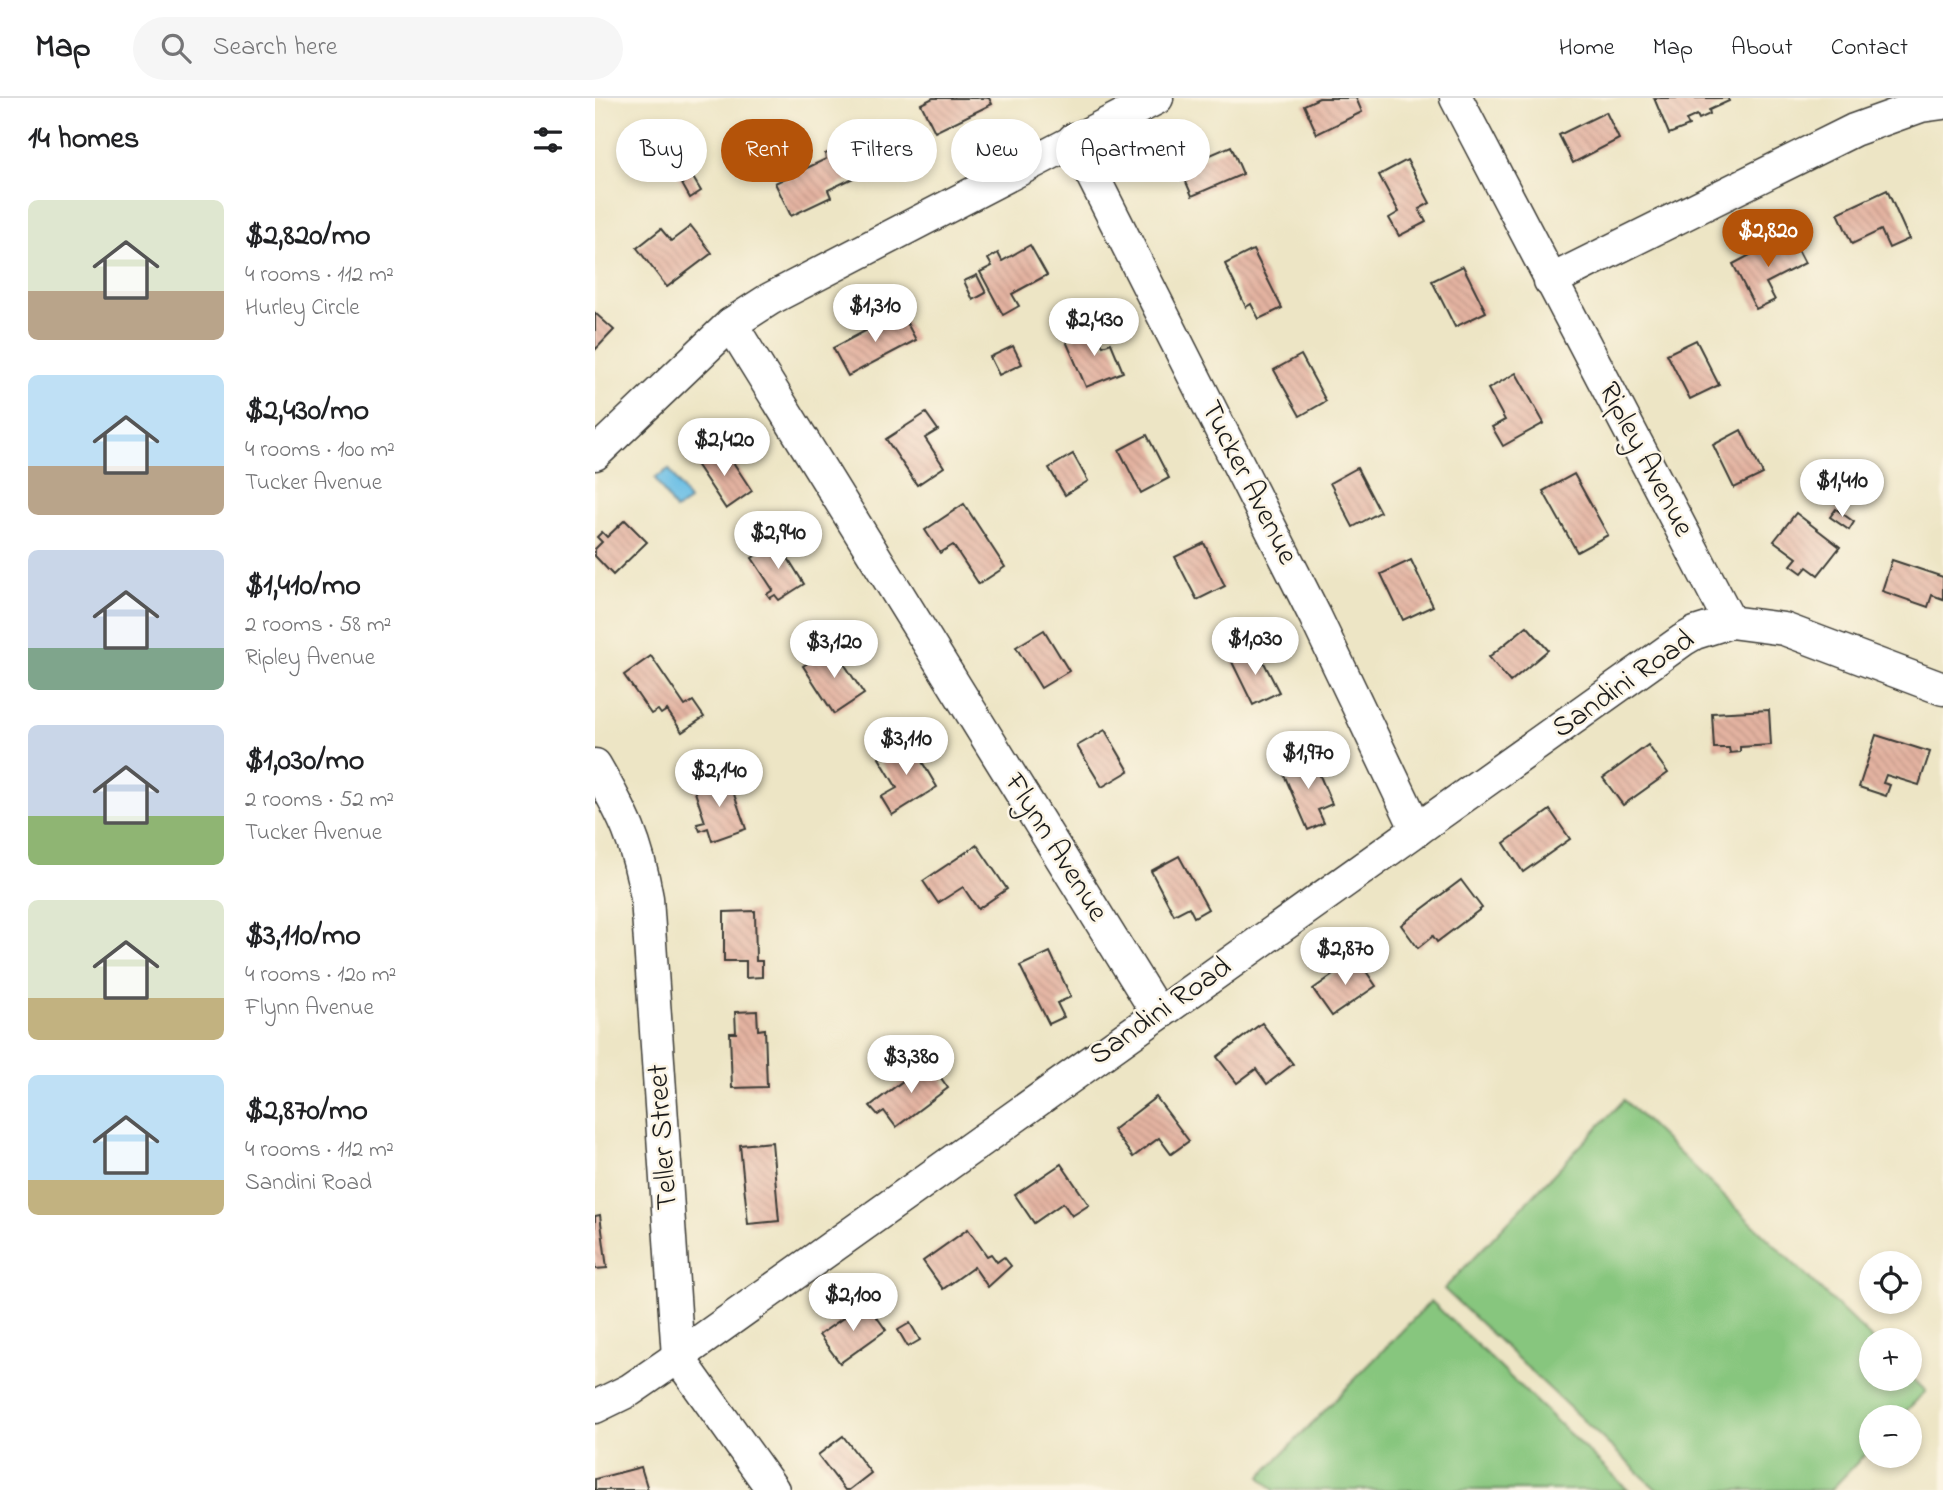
<!DOCTYPE html>
<html lang="en">
<head>
<meta charset="utf-8">
<style>
  :root { --surface:#fff; --page:#f6f6f6; --text:#202124; --muted:#757577; --line:#e0e0e0; --accent:#b45309 }
  body { margin:0; font-family:"Indie Flower",sans-serif; background:var(--page); color:var(--text); height:100vh; display:flex; flex-direction:column; font-size:26px; white-space:nowrap }
  * { box-sizing:border-box; margin:0 }
  p { font-size:23px; color:var(--muted) }
  .icon { flex:none; width:38px; height:38px; fill:none; stroke:currentColor; stroke-width:2; stroke-linecap:round; stroke-linejoin:round }
  .map { position:relative; flex:1; overflow:hidden }
  .panel { display:flex; flex-direction:column; background:var(--surface); width:595px }
  .panel>* { flex:none }
  .hud { position:absolute; left:21px; top:21px; width:665px; height:63px; display:flex; gap:14px }
  .tools { position:absolute; left:1264px; top:1153px; display:grid; gap:14px }
  .tools a { display:grid; place-items:center; width:63px; height:63px; border-radius:50%; background:var(--surface); box-shadow:0 4px 10px #0003; font-size:35px }
  .price { position:absolute; translate:-50% -60px; padding:0 16px; border-radius:24px; background:#fff; color:#222; font-size:23px; line-height:46px; filter:drop-shadow(0 2px 4px #0008) }
  .price::after { content:''; position:absolute; left:50%; top:42px; width:21px; height:16px; margin-left:-10px; background:inherit; clip-path:polygon(0 0,100% 0,50% 100%) }
  .price.active { background:var(--accent); color:#fff }
  ul { padding:0; list-style:none }
  li { display:flex; align-items:center; gap:21px; height:175px; padding:0 28px }
  li span { display:grid; place-items:center; flex:none; width:196px; height:140px; border-radius:10px; color:#555 }
  li>.icon { margin-inline-start:auto }
  span .icon { width:84px; height:84px; fill:#fffc; stroke-width:1 }
  li b { font-size:30px }
  h2 { display:flex; justify-content:space-between; align-items:center; height:84px; padding:0 28px; font-size:30px }
  .chip { padding:0 24px; border-radius:32px; background:var(--surface); box-shadow:0 4px 10px #0003; font-size:24px; line-height:63px }
  .chip.active { background:var(--accent); color:#fff }
  header { display:flex; align-items:center; gap:42px; box-sizing:border-box; height:98px; padding:0 35px; background:var(--surface); border-bottom:2px solid var(--line) }
  header strong { font-size:33px }
  nav { display:flex; gap:38px; margin-inline-start:auto; font-size:24px }
  .search { width:490px; height:63px; background:var(--page); display:flex; align-items:center; gap:18px; box-sizing:border-box; padding:0 24px; border-radius:38px; color:var(--muted); font-size:26px }
  main { display:flex; flex:1; min-height:0 }
  .map>svg:first-child { display:block }
</style>
</head>
<body>
<header>
<strong>Map</strong>
<div class="search"><svg class="icon" aria-label="search" viewBox="0 0 24 24"><circle cx="10" cy="10" r="6"/><path d="M15 15l6 6"/></svg>Search here</div>
<nav><a>Home</a><a>Map</a><a>About</a><a>Contact</a></nav>
</header>
<main>
<section class="panel">
<h2>14 homes<svg class="icon" aria-label="filters" viewBox="0 0 24 24"><path d="M4 7h16M4 17h16"/><circle cx="9" cy="7" r="2"/><circle cx="15" cy="17" r="2"/></svg></h2>
<ul>
<li><span style="background:linear-gradient(#dfe7d0 65%,#b9a48a 0)"><svg class="icon" aria-label="home" viewBox="0 0 24 24"><path d="M3 11l9-7 9 7M6 9v11h12V9"/></svg></span><div><b>$2,820/mo</b><p>4 rooms · 112 m²</p><p>Hurley Circle</p></div></li>
<li><span style="background:linear-gradient(#bfe0f5 65%,#b9a48a 0)"><svg class="icon" aria-label="home" viewBox="0 0 24 24"><path d="M3 11l9-7 9 7M6 9v11h12V9"/></svg></span><div><b>$2,430/mo</b><p>4 rooms · 100 m²</p><p>Tucker Avenue</p></div></li>
<li><span style="background:linear-gradient(#c9d6e8 70%,#7fa58c 0)"><svg class="icon" aria-label="home" viewBox="0 0 24 24"><path d="M3 11l9-7 9 7M6 9v11h12V9"/></svg></span><div><b>$1,410/mo</b><p>2 rooms · 58 m²</p><p>Ripley Avenue</p></div></li>
<li><span style="background:linear-gradient(#c9d6e8 65%,#8fb573 0)"><svg class="icon" aria-label="home" viewBox="0 0 24 24"><path d="M3 11l9-7 9 7M6 9v11h12V9"/></svg></span><div><b>$1,030/mo</b><p>2 rooms · 52 m²</p><p>Tucker Avenue</p></div></li>
<li><span style="background:linear-gradient(#dfe7d0 70%,#c2b280 0)"><svg class="icon" aria-label="home" viewBox="0 0 24 24"><path d="M3 11l9-7 9 7M6 9v11h12V9"/></svg></span><div><b>$3,110/mo</b><p>4 rooms · 120 m²</p><p>Flynn Avenue</p></div></li>
<li><span style="background:linear-gradient(#bfe0f5 75%,#c2b280 0)"><svg class="icon" aria-label="home" viewBox="0 0 24 24"><path d="M3 11l9-7 9 7M6 9v11h12V9"/></svg></span><div><b>$2,870/mo</b><p>4 rooms · 112 m²</p><p>Sandini Road</p></div></li>
</ul>
</section>
<div class="map">
<svg width="1348" height="1392" viewBox="0 0 1348 1392">
  <defs>
    <pattern id="building-back-hatch" width="6" height="6" patternUnits="userSpaceOnUse" patternTransform="scale(1.75)"><rect width="6" height="6" fill="#e3b2a0"/><path d="M-1 5l2 2M0 0l6 6M5-1l2 2" fill="none" stroke="#c29889"/></pattern>
  </defs>
  <rect width="100%" height="100%" fill="#fcf5e5"/>
  <filter id="ink" filterUnits="userSpaceOnUse"><feTurbulence type="fractalNoise" baseFrequency=".0143" numOctaves="2"/><feDisplacementMap in="SourceGraphic" scale="14" xChannelSelector="R" yChannelSelector="G"/><feConvolveMatrix kernelMatrix="1 2 1 2 8 2 1 2 1" color-interpolation-filters="sRGB"/></filter>
  <filter id="wash" filterUnits="userSpaceOnUse"><feTurbulence type="fractalNoise" baseFrequency=".00686" numOctaves="4" result="noise"/><feDisplacementMap in="SourceGraphic" scale="28" xChannelSelector="R" yChannelSelector="G"/><feGaussianBlur stdDeviation="1.57" result="paint"/><feColorMatrix in="noise" values="0 0 0 0 0 0 0 0 0 0 0 0 0 0 0 0 0 1.4 0 .05"/><feComposite in="paint" operator="in"/></filter>
  <g filter="url(#wash)">
    <rect width="100%" height="100%" fill="#ede5c5"/>
    <g fill="#87c67e" stroke="#52714d" stroke-width="2">
      <polygon points="1029,1002 1278,1242 1276,1242 1276,1281 1314,1281 1314,1277 1331,1293 1305,1319 1276,1320 1276,1350 1236,1392 1062,1392 849,1191"/>
      <polygon points="836,1203 1033,1392 679,1392 665,1379"/>
    </g>
    <polygon fill="#69bee5" stroke="#426d80" stroke-width="2" points="74,371 94,403 80,412 60,380"/>
    <g id="blocks">
      <g fill="url(#building-back-hatch)">
        <polygon points="338,0 394,0 397,6 340,34 326,6"/>
        <polygon points="724,0 761,0 767,14 722,36 709,7"/>
        <polygon points="1059,0 1133,0 1134,3 1114,12 1115,16 1104,21 1102,17 1091,22 1094,28 1074,36"/>
        <polygon points="1011,14 1024,41 978,65 964,37"/>
        <polygon points="261,42 275,72 233,92 236,99 196,118 180,85 231,61 230,56"/>
        <polygon points="636,48 648,76 597,98 585,70"/>
        <polygon points="812,62 835,105 824,111 831,124 804,138 794,120 804,114 784,77"/>
        <polygon points="94,73 106,93 95,100 83,79"/>
        <polygon points="1292,92 1314,141 1294,150 1286,132 1257,146 1243,115"/>
        <polygon points="96,128 117,155 72,189 42,150 66,131 76,143"/>
        <polygon points="1195,136 1210,165 1171,185 1180,202 1161,211 1138,166"/>
        <polygon points="435,147 452,177 417,196 424,208 408,217 385,174 397,168 393,161 403,155 407,163"/>
        <polygon points="658,152 687,210 664,221 656,206 651,209 630,166"/>
        <polygon points="868,168 891,214 860,229 837,183"/>
        <polygon points="382,177 391,195 378,202 369,183"/>
        <polygon points="306,214 321,242 253,278 238,250"/>
        <polygon points="0,215 19,232 0,252"/>
        <polygon points="500,231 508,248 516,245 528,274 491,289 471,243"/>
        <polygon points="1101,242 1124,287 1095,301 1072,256"/>
        <polygon points="418,248 427,266 404,277 395,259"/>
        <polygon points="706,257 731,303 705,318 679,272"/>
        <polygon points="921,275 949,325 908,348 897,329 910,322 893,291"/>
        <polygon points="331,315 343,332 330,340 349,369 322,387 291,341"/>
        <polygon points="1146,332 1168,376 1139,390 1118,347"/>
        <polygon points="552,337 574,380 546,395 524,352"/>
        <polygon points="128,349 157,393 131,411 101,366"/>
        <polygon points="478,356 493,383 470,397 454,370"/>
        <polygon points="762,370 785,414 758,429 735,385"/>
        <polygon points="979,376 1013,437 982,454 948,393"/>
        <polygon points="369,406 410,469 384,486 358,447 345,455 330,432"/>
        <polygon points="1241,411 1259,424 1254,432 1235,419"/>
        <polygon points="1201,415 1245,449 1223,477 1212,469 1207,475 1196,467 1202,460 1179,443"/>
        <polygon points="30,422 52,444 18,477 0,458 0,451 7,444 2,439 7,434 12,439"/>
        <polygon points="183,444 209,486 184,502 180,497 175,500 172,496 178,492 157,460"/>
        <polygon points="609,445 630,488 602,502 580,459"/>
        <polygon points="816,462 838,508 808,522 786,476"/>
        <polygon points="1297,462 1348,479 1348,501 1337,497 1333,509 1287,493"/>
        <polygon points="932,528 953,552 915,584 894,559"/>
        <polygon points="449,532 474,573 446,590 421,549"/>
        <polygon points="238,549 269,596 239,616 208,568"/>
        <polygon points="662,551 684,594 658,607 637,564"/>
        <polygon points="56,558 90,608 98,603 109,619 87,634 72,612 66,616 63,612 56,616 29,577"/>
        <polygon points="1174,612 1176,647 1145,649 1145,654 1135,655 1134,650 1119,650 1117,615"/>
        <polygon points="510,632 534,673 507,689 482,648"/>
        <polygon points="1281,637 1335,654 1324,687 1291,677 1288,685 1295,687 1291,698 1264,689"/>
        <polygon points="314,642 342,689 297,717 286,699 302,690 284,660"/>
        <polygon points="1053,647 1073,675 1028,707 1008,680"/>
        <polygon points="717,659 737,706 723,712 729,725 713,732 687,672"/>
        <polygon points="133,679 151,731 117,743 113,730 105,733 102,726 110,724 99,691"/>
        <polygon points="955,712 975,741 928,774 909,745"/>
        <polygon points="382,747 412,791 383,811 368,789 343,805 328,783"/>
        <polygon points="584,758 613,811 599,819 594,809 579,817 556,773"/>
        <polygon points="866,782 887,810 842,844 838,838 823,850 806,827"/>
        <polygon points="160,813 161,863 167,863 167,879 151,880 151,863 129,863 129,814"/>
        <polygon points="455,854 476,899 462,905 469,919 454,926 425,868"/>
        <polygon points="762,860 781,888 737,918 718,891"/>
        <polygon points="162,913 163,932 170,931 172,989 137,990 135,935 141,935 140,914"/>
        <polygon points="667,925 698,966 672,986 661,971 642,985 622,959"/>
        <polygon points="334,963 353,990 301,1029 289,1013 283,1017 275,1008"/>
        <polygon points="561,999 594,1043 576,1056 564,1040 538,1059 518,1032"/>
        <polygon points="177,1044 184,1123 153,1126 145,1047"/>
        <polygon points="466,1066 494,1107 477,1118 468,1105 439,1125 420,1097"/>
        <polygon points="5,1117 12,1170 0,1171 0,1118"/>
        <polygon points="373,1131 392,1158 396,1156 402,1164 409,1159 416,1168 393,1189 379,1169 348,1191 328,1163"/>
        <polygon points="271,1204 291,1232 245,1265 224,1237"/>
        <polygon points="315,1225 325,1242 313,1249 303,1232"/>
        <polygon points="248,1338 276,1375 254,1392 250,1392 223,1357"/>
        <polygon points="46,1369 53,1392 0,1392 0,1381"/>
      </g>
    </g>
  </g>
  <g filter="url(#ink)">
    <use href="#blocks" fill-opacity="0" stroke="#3b3a35" stroke-width="2"/>
    <g fill="none" stroke-linecap="round" stroke-linejoin="round">
      <defs>
        <g id="minor">
          <polyline points="861,0 1135,524 1189,531 1348,591"/>
          <polyline points="479,41 720,518 822,732"/>
          <polyline points="955,183 1259,32 1326,8 1348,5"/>
          <polyline points="136,226 563,916"/>
          <polyline points="0,356 136,226 175,201 562,0"/>
          <path d="M0,667C29,717 42,743 52,800L83,1259L178,1392"/>
          <polyline points="0,1309 35,1292 83,1259 1088,542 1100,535 1135,524"/>
        </g>
      </defs>
      <use href="#minor" stroke="#3b3a35" stroke-width="35"/>
      <use href="#minor" stroke="#fff" stroke-width="32"/>
    </g>
  </g>
  <g text-anchor="middle" dominant-baseline="central" stroke-width="5" stroke-linejoin="round" paint-order="stroke">
    <g font-size="30" fill="#1c1c1c" stroke="#fcf5e5">
      <text transform="translate(1050 362) rotate(62)">Ripley Avenue</text>
      <text transform="translate(653 385) rotate(63)">Tucker Avenue</text>
      <text transform="translate(1029 587) rotate(-35)">Sandini Road</text>
      <text transform="translate(460 750) rotate(58)">Flynn Avenue</text>
      <text transform="translate(566 914) rotate(-35)">Sandini Road</text>
      <text transform="translate(69 1039) rotate(-94)">Teller Street</text>
    </g>
  </g>
</svg>
<div class="tools">
<a><svg class="icon" aria-label="locate" viewBox="0 0 24 24"><circle cx="12" cy="12" r="6"/><path d="M12 2v4M12 18v4M2 12h4M18 12h4"/></svg></a>
<a>+</a>
<a>−</a>
</div>
<b class="price active" style="left:1173px;top:171px">$2,820</b>
<b class="price" style="left:280px;top:246px">$1,310</b>
<b class="price" style="left:499px;top:260px">$2,430</b>
<b class="price" style="left:129px;top:380px">$2,420</b>
<b class="price" style="left:1247px;top:421px">$1,410</b>
<b class="price" style="left:183px;top:473px">$2,940</b>
<b class="price" style="left:660px;top:579px">$1,030</b>
<b class="price" style="left:239px;top:582px">$3,120</b>
<b class="price" style="left:311px;top:679px">$3,110</b>
<b class="price" style="left:713px;top:693px">$1,970</b>
<b class="price" style="left:124px;top:711px">$2,140</b>
<b class="price" style="left:750px;top:889px">$2,870</b>
<b class="price" style="left:316px;top:997px">$3,380</b>
<b class="price" style="left:258px;top:1235px">$2,100</b>
<div class="hud">
<a class="chip">Buy</a>
<a class="chip active">Rent</a>
<a class="chip">Filters</a>
<a class="chip">New</a>
<a class="chip">Apartment</a>
</div>
</div>
</main>
</body>
</html>
